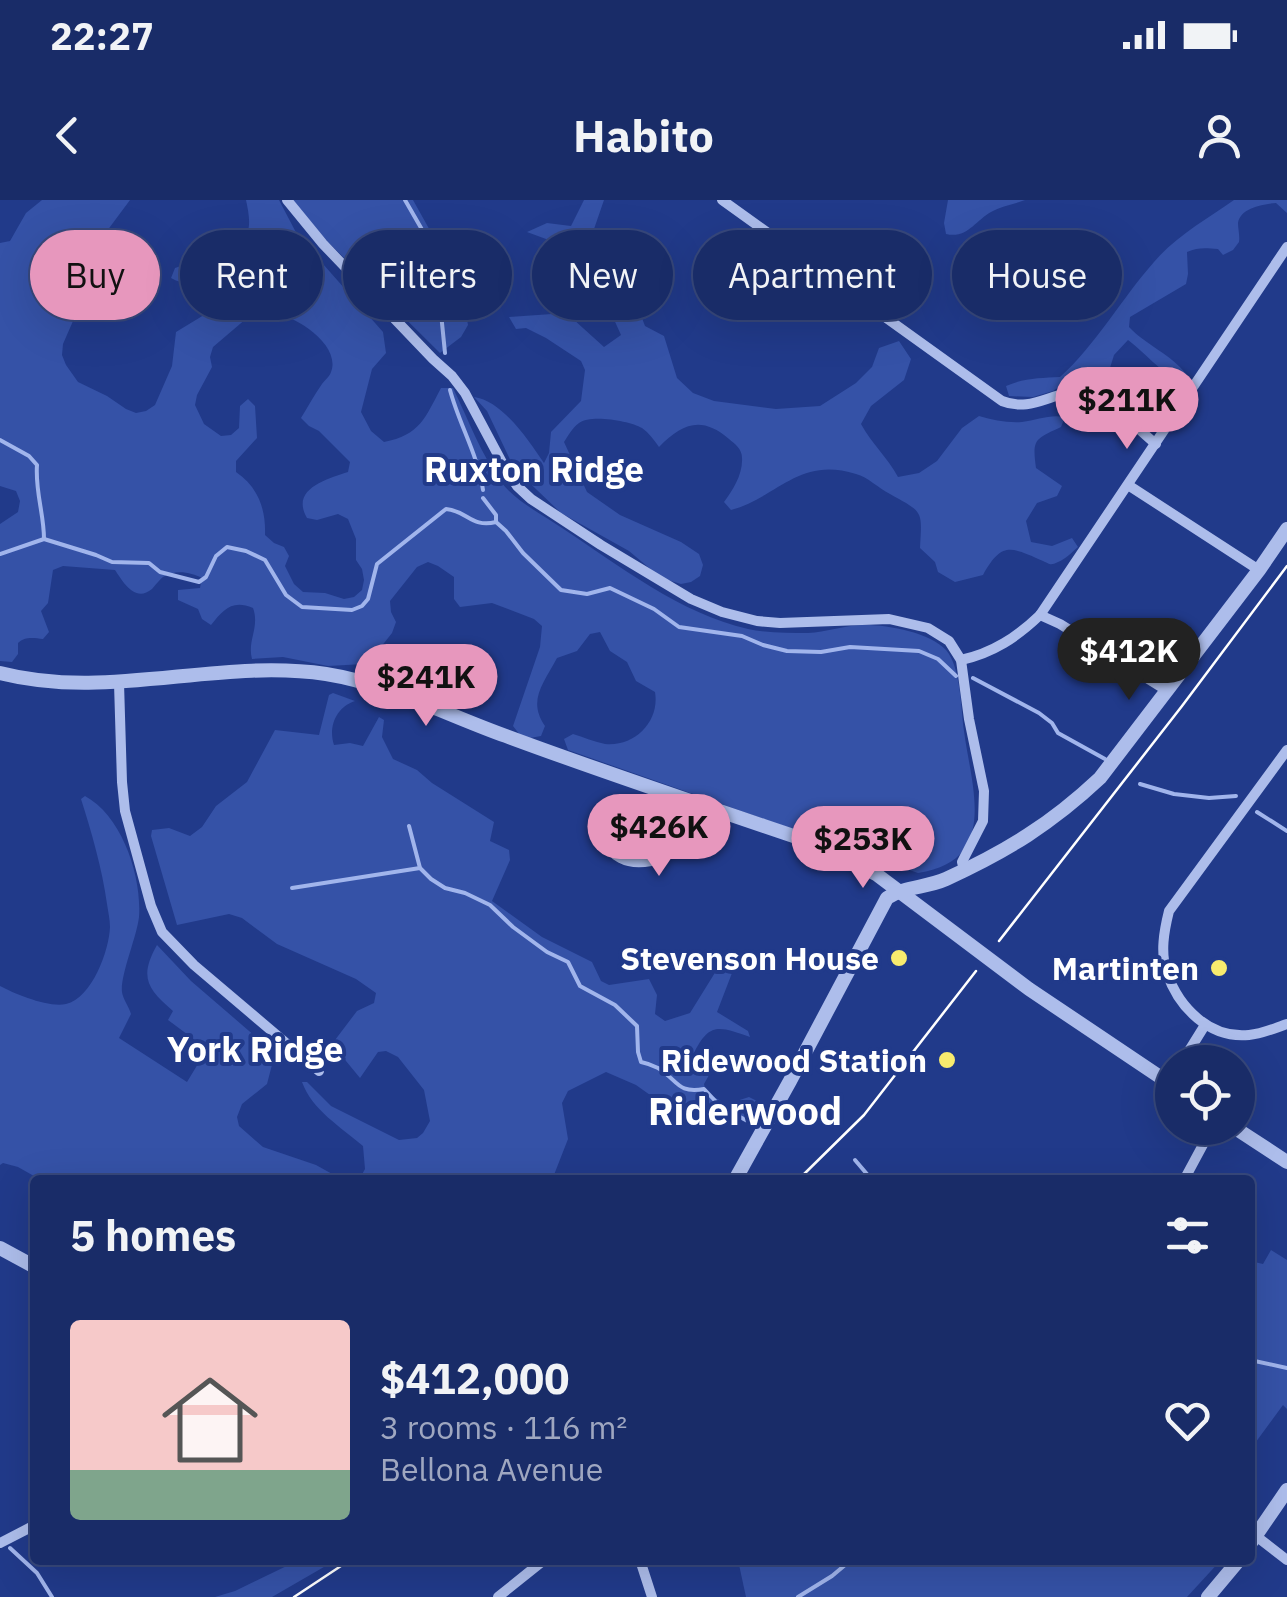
<!DOCTYPE html>
<html lang="en">
<head>
<meta charset="utf-8">
<style>
  :root { --surface:#192c68; --page:#22346e; --text:#f1f3f6; --muted:#9fa7c0; --line:#37487c; --accent:#e797bd }
  body { margin:0; font-family:"IBM Plex Sans",sans-serif; background:var(--page); color:var(--text); height:100vh; display:flex; flex-direction:column; font-size:38px; white-space:nowrap }
  * { box-sizing:border-box; margin:0 }
  p { font-size:32px; color:var(--muted) }
  .icon { flex:none; width:55px; height:55px; fill:none; stroke:currentColor; stroke-width:2; stroke-linecap:round; stroke-linejoin:round }
  .map { position:relative; flex:1; overflow:hidden }
  .drawer { position:absolute; left:30px; top:975px; width:1225px; height:390px; display:flex; flex-direction:column; background:var(--surface); border-radius:10px; box-shadow:0 10px 40px #0002,0 0 0 2px var(--line) }
  .drawer>* { flex:none }
  .hud { position:absolute; left:30px; top:30px; width:1228px; height:90px; display:flex; gap:20px }
  .controls { position:absolute; left:1155px; top:845px; display:grid; gap:20px }
  .controls a { display:grid; place-items:center; width:100px; height:100px; border-radius:50%; background:var(--surface); box-shadow:0 10px 40px #0002,0 0 0 2px var(--line); font-size:50px }
  .price { position:absolute; translate:-50% -85px; padding:0 22px; border-radius:35px; background:var(--accent); color:#111; font-size:32px; line-height:65px; filter:drop-shadow(0 2px 5px #0008) }
  .price::after { content:''; position:absolute; left:50%; top:60px; width:30px; height:22px; margin-left:-15px; background:inherit; clip-path:polygon(0 0,100% 0,50% 100%) }
  .price.current { background:#222; color:#fff }
  ul { padding:0; list-style:none }
  li { display:flex; align-items:center; gap:30px; height:250px; padding:0 40px }
  li+li { border-top:2px solid var(--line) }
  li span { display:grid; place-items:center; flex:none; width:280px; height:200px; border-radius:10px; color:#555 }
  li>.icon { margin-inline-start:auto }
  span .icon { width:120px; height:120px; fill:#fffc; stroke-width:1 }
  li b { font-size:42px }
  h2 { display:flex; justify-content:space-between; align-items:center; height:120px; padding:0 40px; font-size:42px }
  .chip { padding:0 35px; border-radius:45px; background:var(--surface); box-shadow:0 10px 40px #0002,0 0 0 2px var(--line); font-size:35px; line-height:90px }
  .chip.current { background:var(--accent); color:#111 }
  .status { display:flex; justify-content:space-between; align-items:center; height:70px; padding:0 50px; background:var(--surface); direction:ltr }
  .status svg { height:28px; fill:currentColor }
  header { display:flex; justify-content:space-between; align-items:center; height:130px; padding:0 40px; background:var(--surface); font-size:45px; font-weight:700 }
  .map>svg:first-child { display:block }
</style>
</head>
<body>
<div class="status"><b>22:27</b><svg viewBox="0 0 49 12"><path d="M0 12V9h3v3zM5 12V6h3v6zM10 12V3h3v9zM15 12V0h3v12zM26 1h20v11H26zM47 4h2v5h-2z"/></svg></div>
<header><svg class="icon" aria-label="back" viewBox="0 0 24 24"><path d="M15 5l-7 7 7 7"/></svg>Habito<svg class="icon" aria-label="person" viewBox="0 0 24 24"><circle cx="12" cy="8" r="4"/><path d="M4 21q1-7 8-7t8 7"/></svg></header>
<div class="map">
<svg width="1287" height="1397" viewBox="0 0 1287 1397">
  <rect width="100%" height="100%" fill="#213a8a"/>
  <g fill="#3552a7" fill-rule="evenodd">
    <path d="M42,0H130L104,35L87,74L80,105L63,144L62,155L66,165L78,182L107,196L126,209L136,213L146,211L155,205L172,166L176,132L227,101L230,91L224,81C207,81 186,87 171,78L175,68L236,48C253,35 250,19 246,0H279L301,42L308,47L383,132L386,153L372,169L361,212L371,231L384,242C420,235 425,218 441,188H453C468,219 481,254 501,282C515,301 543,315 562,328C618,365 681,414 748,429C766,433 789,433 808,433C826,432 843,426 861,425C885,424 930,432 946,450C961,467 961,510 964,531C971,586 1000,661 918,673L568,550L564,539L573,534C583,537 595,542 605,544C635,547 660,521 655,492L636,481L627,462L610,451L600,432L590,434L577,451L557,458C544,483 527,500 545,526L541,536L530,538L520,535L513,526L540,447L542,426L534,419L492,403L460,407L454,399V377L438,366L428,362L417,367L390,401L391,412L396,422L392,433L373,457L364,464L328,466L283,457L252,459C247,441 260,427 253,408C232,399 223,410 211,425L202,419L198,409L178,400V390L200,388L202,378C191,372 175,369 163,377C160,379 154,387 152,389C135,403 123,382 115,370L63,366L53,370L48,403L41,411L49,432L43,439C34,438 25,436 18,443V454L12,462L0,461V324L18,312L20,301L16,291L0,286V43L10,41L26,13ZM269,113C291,112 342,144 331,172C330,176 325,180 322,184C314,195 308,207 301,218L309,226L319,231L350,262L348,272C327,279 290,289 307,318L317,320L338,314L348,319L356,339V360L362,369L364,380L362,390L354,397L344,399L325,393L303,392L294,384L285,366L289,356L284,347L274,343L265,335C266,309 258,287 236,272V261L257,238L255,206L248,199L240,206L239,228L231,235L221,236L204,224L195,205L197,195L212,167L210,157L213,147L247,118Z"/>
    <polygon points="292,0 413,0 432,34 457,67 468,125 461,137 440,153 328,42"/>
    <path d="M584,0H604L594,29L589,35L608,44L614,67L604,86L616,104L637,105L645,126L664,136L677,178L693,193L714,201L776,209L820,206L856,183L872,167L879,148L899,141L911,159L904,180L871,206L861,224C872,244 887,257 898,277L919,273L937,261L962,228L979,216C993,220 1007,223 1022,222C1037,220 1050,214 1065,217L1061,227C1035,239 1032,239 1036,268L1062,286L1057,296L1037,303L1026,321L1031,342L1052,346L1072,338L1078,347C1072,352 1066,359 1058,362C1050,366 1050,364 1043,361C1011,347 1002,341 983,375L955,382L938,372L935,362L920,348C922,310 924,313 890,294C878,288 868,277 856,274C799,256 778,297 731,310L724,302C733,290 743,274 742,258C742,249 735,244 729,239C701,215 682,224 659,247C654,240 649,233 642,228C630,221 591,214 579,223C572,228 568,236 564,242L587,292L620,315L681,342L699,354L703,365L700,376L691,382L681,384L661,378L629,351L561,313L514,268L487,211L474,197C503,201 529,241 544,263L549,253L551,232L581,201L585,170L581,161L546,138L526,128L516,129L509,117L552,114L573,119L604,147L621,135L612,115L598,99L594,79L582,61L546,39L527,32L547,23L571,26Z"/>
    <path d="M948,0H1025C1015,4 1001,6 991,12C975,21 967,39 946,34L944,23Z"/>
    <path d="M1234,0H1287V13L1276,3C1263,4 1240,8 1238,23C1238,29 1240,36 1239,42L1233,50L1223,55L1218,49C1206,48 1198,47 1187,52L1188,74L1186,84L1130,117L1129,127C1146,145 1172,155 1186,174L1178,181C1160,171 1145,153 1128,140L1114,155L1105,184L1083,180L1062,185L1053,191L1033,197L1009,196L1006,186C1024,178 1041,178 1060,177C1095,146 1122,98 1154,62C1176,36 1207,19 1234,0Z"/>
    <path d="M333,493L355,501C336,507 328,527 334,545L350,543L363,546L379,517L384,520L382,537L393,559L417,570L432,583L494,622L490,641L509,650L510,660L492,701L542,737L592,762L601,781L609,785L649,779L657,795L655,814L665,821L690,813L721,763L732,773L717,812L748,831L750,837C718,826 709,822 693,855L713,868L704,884L706,893L727,904L749,897L757,901L756,908L748,919L721,914L695,921L681,917L636,885L606,872L568,891L562,903L568,939L552,980H359L365,969L363,946C341,927 312,910 302,882H307L331,906L399,940L417,938L423,933L430,921L424,890L398,857L386,851L378,852L360,878L332,844L357,811L374,803L376,793L356,779L277,744L242,718L229,714L177,725L151,636L152,630L169,628L190,636L202,627L216,606L247,582L275,530L319,535L329,495Z"/>
    <path d="M85,596C122,616 142,676 139,717C137,736 120,776 122,792C123,799 129,807 131,814L119,838L187,882L207,849L168,820L173,811C147,789 139,777 157,745L191,781L270,849L274,857L267,884L242,904L237,917L239,926L263,947L316,965L343,980H41L18,967L3,963L0,965V786C15,794 49,808 66,804C92,798 109,751 110,727C110,720 108,711 107,704C102,668 92,634 81,599Z"/>
    <polygon points="1271,1050 1287,1060 1287,1209 1283,1205 1250,1250 1250,1061 1263,1064"/>
    <polygon points="299,1360 336,1360 272,1397 215,1397 235,1391"/>
    <polygon points="738,1360 1221,1360 1187,1397 746,1397"/>
  </g>
  <g fill="none" stroke-linecap="round" stroke-linejoin="round">
    <g stroke="#a1b5ec" stroke-width="4">
      <polyline points="405,0 428,40 436,63 445,153"/>
      <path d="M450,190C459,224 478,255 483,290"/>
      <path d="M0,240L29,256L37,265C35,291 44,314 44,339"/>
      <polyline points="483,298 496,315 496,322 506,331 523,353 561,390 587,394 610,388 654,409 679,427 742,436 763,445 787,451 821,452 850,447 919,451 938,459 956,476"/>
      <path d="M0,354L44,339L96,355L112,362L149,363L160,372L199,382L206,377L216,356L227,347L246,351L265,360L286,395L302,407L352,410L362,406L368,399L377,364L446,309C468,311 471,328 496,322"/>
      <polyline points="973,478 1039,513 1052,523 1058,533 1105,559"/>
      <polyline points="1140,584 1174,594 1209,598 1236,596"/>
      <polyline points="1257,612 1287,631"/>
      <path d="M409,626L420,668L431,679L445,688L465,693L490,705L513,727L547,752L568,762L580,786L615,805L637,826L638,852L641,862C646,863 654,866 658,868C678,880 677,894 704,889L721,907L757,926"/>
      <polyline points="292,688 420,668"/>
      <polyline points="855,960 872,980"/>
      <polyline points="1250,1160 1287,1168"/>
      <polyline points="10,1348 37,1373 52,1397"/>
      <polyline points="798,1397 832,1376 851,1360"/>
    </g>
    <g stroke="#adbdeb" stroke-width="10">
      <polyline points="287,0 323,44 433,159 452,176 465,193 505,268 517,286 531,299 601,345 691,399 722,412 757,421 780,423 889,419 928,428 949,441 961,460 969,519 984,591 983,621 962,662 964,670"/>
      <path d="M722,0L1002,201C1034,214 1056,187 1087,193C1110,198 1137,229 1156,244"/>
      <polyline points="1128,285 1259,370"/>
      <polyline points="1040,415 1060,424 1166,490"/>
      <path d="M961,460C993,453 1017,437 1040,415L1287,47"/>
      <polyline points="119,483 122,582 125,611 151,706 162,732 194,765 319,871"/>
      <path d="M1287,550L1169,711C1164,731 1160,753 1167,773C1179,808 1210,839 1249,835C1262,834 1275,828 1287,824"/>
      <path d="M668,620C657,617 642,609 629,611C593,616 599,671 651,661C666,646 669,617 675,596"/>
      <polyline points="1182,862 1205,825"/>
      <polyline points="1184,980 1212,928"/>
      <polyline points="1256,1336 1287,1360"/>
      <polyline points="0,1343 35,1325"/>
      <polyline points="640,1360 652,1397"/>
      <polyline points="498,1397 544,1360"/>
    </g>
    <g stroke="#adbdeb" stroke-width="14">
      <path d="M0,473C108,501 217,458 326,474C389,484 447,515 506,536C611,575 717,610 823,646L876,674L1029,789L1172,885"/>
      <polyline points="1235,928 1287,962"/>
      <path d="M735,980L790,881L887,698C905,686 926,688 946,679C1007,651 1051,624 1100,578L1259,370L1287,329"/>
      <polyline points="0,1048 35,1067"/>
      <polyline points="1250,1344 1287,1290"/>
      <polyline points="1208,1397 1239,1360"/>
    </g>
    <g stroke="#fff" stroke-width="2.5">
      <polyline points="999,741 1182,506 1287,366"/>
      <polyline points="798,980 864,915 976,771"/>
      <polyline points="294,1397 350,1360"/>
    </g>
  </g>
  <g fill="#f8eb6e" stroke="#213a8a" stroke-width="4">
    <circle cx="899" cy="758" r="10"/>
    <circle cx="1219" cy="768" r="10"/>
    <circle cx="947" cy="860" r="10"/>
  </g>
  <g text-anchor="middle" dominant-baseline="central" stroke-width="8" stroke-linejoin="round" paint-order="stroke">
    <g font-size="32" font-weight="bold" fill="#fff" stroke="#213a8a" text-anchor="end">
      <text x="879" y="758">Stevenson House</text>
      <text x="1199" y="768">Martinten</text>
      <text x="927" y="860">Ridewood Station</text>
    </g>
    <g font-size="35" font-weight="bold" fill="#fff" stroke="#213a8a">
      <text x="534" y="269">Ruxton Ridge</text>
      <text x="255" y="849">York Ridge</text>
    </g>
    <g font-size="38" font-weight="bold" fill="#fff" stroke="#213a8a">
      <text x="745" y="910">Riderwood</text>
    </g>
  </g>
</svg>
<div class="controls">
<a><svg class="icon" aria-label="locate" viewBox="0 0 24 24"><circle cx="12" cy="12" r="6"/><path d="M12 2v4M12 18v4M2 12h4M18 12h4"/></svg></a>
</div>
<b class="price" style="left:1127px;top:252px">$211K</b>
<b class="price current" style="left:1129px;top:503px">$412K</b>
<b class="price" style="left:426px;top:529px">$241K</b>
<b class="price" style="left:659px;top:679px">$426K</b>
<b class="price" style="left:863px;top:691px">$253K</b>
<div class="hud">
<a class="chip current">Buy</a>
<a class="chip">Rent</a>
<a class="chip">Filters</a>
<a class="chip">New</a>
<a class="chip">Apartment</a>
<a class="chip">House</a>
</div>
<section class="drawer">
<h2>5 homes<svg class="icon" aria-label="filters" viewBox="0 0 24 24"><path d="M4 7h16M4 17h16"/><circle cx="9" cy="7" r="2"/><circle cx="15" cy="17" r="2"/></svg></h2>
<ul>
<li><span style="background:linear-gradient(#f6c9c9 75%,#7fa58c 0)"><svg class="icon" aria-label="home" viewBox="0 0 24 24"><path d="M3 11l9-7 9 7M6 9v11h12V9"/></svg></span><div><b>$412,000</b><p>3 rooms · 116 m²</p><p>Bellona Avenue</p></div><svg class="icon" aria-label="heart" viewBox="0 0 24 24"><path d="M12 20l-8-8c-3-5 5-10 8-4 3-6 11-1 8 4z"/></svg></li>
</ul>
</section>
</div>
</body>
</html>
